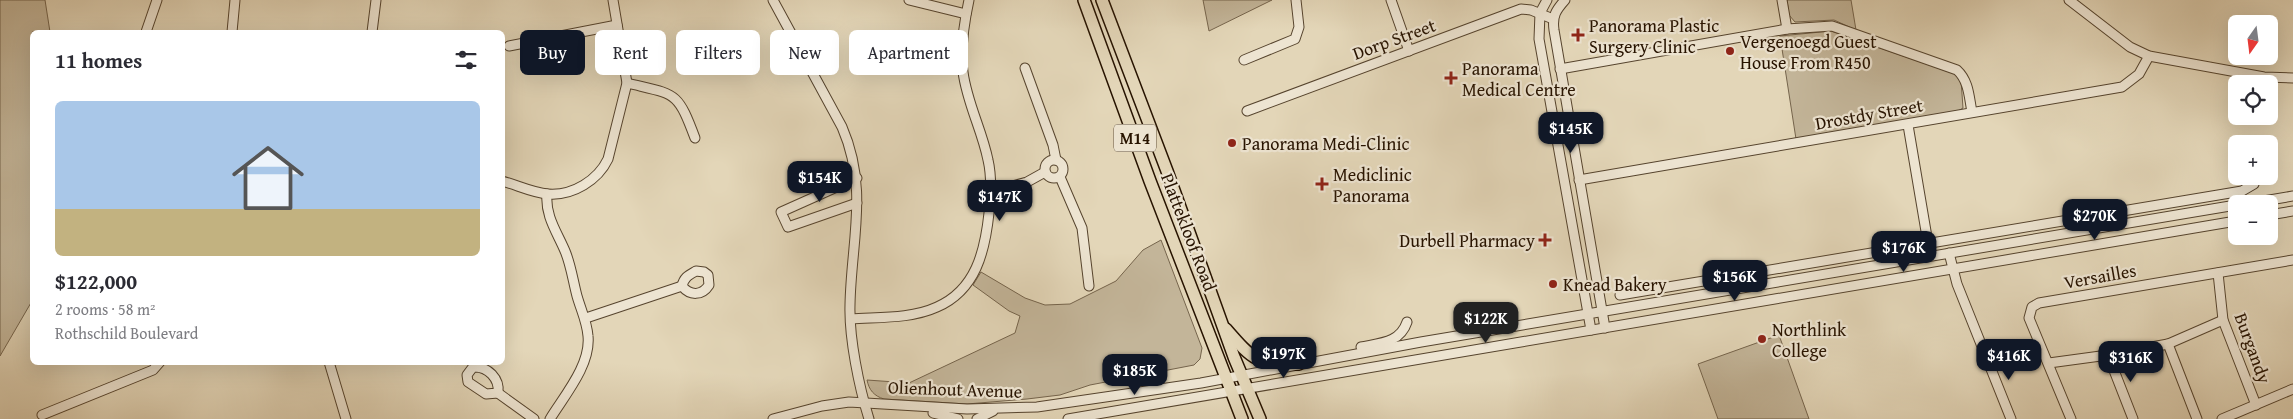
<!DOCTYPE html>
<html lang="en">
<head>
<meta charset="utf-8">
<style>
  :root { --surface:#fff; --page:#f2f2f3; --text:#2b2b33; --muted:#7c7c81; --line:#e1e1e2; --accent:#111827 }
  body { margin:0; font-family:"Gentium Book Plus",serif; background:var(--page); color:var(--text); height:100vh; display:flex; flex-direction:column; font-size:19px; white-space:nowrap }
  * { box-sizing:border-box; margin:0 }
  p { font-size:16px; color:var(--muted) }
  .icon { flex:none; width:28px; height:28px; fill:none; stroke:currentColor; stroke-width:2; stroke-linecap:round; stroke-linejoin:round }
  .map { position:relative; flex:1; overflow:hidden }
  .details { position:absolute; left:30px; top:30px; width:475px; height:335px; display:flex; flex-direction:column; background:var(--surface); border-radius:8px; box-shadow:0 5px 20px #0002 }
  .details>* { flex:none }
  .hud { position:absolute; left:520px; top:30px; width:475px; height:45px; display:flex; gap:10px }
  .needle { width:32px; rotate:194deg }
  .controls { position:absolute; left:2228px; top:15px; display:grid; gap:10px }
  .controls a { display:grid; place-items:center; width:50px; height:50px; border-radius:8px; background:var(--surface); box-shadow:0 5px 20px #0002; font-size:25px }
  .price { position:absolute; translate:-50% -42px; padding:0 11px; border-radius:10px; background:var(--accent); color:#fff; font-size:16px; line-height:32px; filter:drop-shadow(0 1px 2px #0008) }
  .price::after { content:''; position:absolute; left:50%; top:30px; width:15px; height:11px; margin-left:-8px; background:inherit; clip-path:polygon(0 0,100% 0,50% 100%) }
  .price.on { background:#222; color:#fff }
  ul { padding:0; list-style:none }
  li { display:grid; align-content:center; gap:10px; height:265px; padding:0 25px }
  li+li { border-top:1px solid var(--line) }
  li span { display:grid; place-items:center; height:155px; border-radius:8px; color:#555 }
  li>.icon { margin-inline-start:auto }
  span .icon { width:90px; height:90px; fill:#fffc; stroke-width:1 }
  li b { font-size:21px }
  h2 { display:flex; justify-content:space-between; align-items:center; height:60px; padding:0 25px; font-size:21px }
  .pill { padding:0 18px; border-radius:8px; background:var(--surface); box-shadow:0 5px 20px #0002; font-size:18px; line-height:45px }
  .pill.on { background:var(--accent); color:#fff }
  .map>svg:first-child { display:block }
</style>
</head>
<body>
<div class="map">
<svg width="2293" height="419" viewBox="0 0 2293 419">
  <rect width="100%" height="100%" fill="#e3d6b8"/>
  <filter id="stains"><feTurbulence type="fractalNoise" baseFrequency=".004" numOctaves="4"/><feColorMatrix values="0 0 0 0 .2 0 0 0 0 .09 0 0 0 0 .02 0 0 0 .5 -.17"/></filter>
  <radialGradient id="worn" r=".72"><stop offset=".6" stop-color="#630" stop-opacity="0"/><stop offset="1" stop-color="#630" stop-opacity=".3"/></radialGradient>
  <g fill="#c3b599" stroke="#75644c">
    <polygon points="0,0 45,0 50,32 32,32 32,301 0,356"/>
    <polygon points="1203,0 1272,0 1209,31"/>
    <polygon points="1787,0 1851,0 1856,30 1834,20 1795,22 1789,15"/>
    <polygon points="1831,31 1955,74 1961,80 1963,108 1958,111 1796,139 1780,36"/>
    <path d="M1161,240L1202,348L1200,359L1194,365L1090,385L1060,395L1027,399L967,404L884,399C874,396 869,390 867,380L909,383L1015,333L1020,316L1009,311L973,285L981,272L1025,298L1045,305L1070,304L1116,281L1143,250Z"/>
    <polygon points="1779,335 1809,419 1718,419 1698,364"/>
  </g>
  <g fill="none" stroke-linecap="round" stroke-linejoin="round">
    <defs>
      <g id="minor">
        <path d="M773,0L842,127C869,189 851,242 850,305C849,338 859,387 869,419"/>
        <polyline points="909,0 966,14"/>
        <polyline points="1391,0 1409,51"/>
        <polyline points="1547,0 1540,13 1539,39 1591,330"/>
        <path d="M1565,0C1556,10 1552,16 1554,30L1605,328"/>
        <polyline points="1782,0 1787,29"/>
        <polyline points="2069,0 2130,47 2149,56 2264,77 2293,78"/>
        <polyline points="146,32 157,0"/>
        <polyline points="232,32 235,0"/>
        <polyline points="372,32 376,0"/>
        <polyline points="509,46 617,25"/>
        <polyline points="1244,60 1295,39 1299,27 1296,0"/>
        <polyline points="1025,68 1053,145 1056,160"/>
        <path d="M1560,69L1787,29L1832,26L1957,70C1969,81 1969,97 1972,112"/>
        <path d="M627,83C676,95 677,90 695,138"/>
        <polyline points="1247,111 1521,9 1531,10 1553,19"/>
        <polyline points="1908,125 1928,243"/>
        <circle cx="1054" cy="169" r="9"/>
        <polyline points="1060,177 1082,228 1089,286"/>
        <polyline points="1579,180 2122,87 2139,74 2149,56"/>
        <path d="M502,181C517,185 533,193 548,194C573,196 598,180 608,159L627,83L613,0"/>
        <polyline points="991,192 1027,182 1045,172"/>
        <path d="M547,194C545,216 557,232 565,251C571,265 573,281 577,296C581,310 587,322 588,336C591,365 564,396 550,419"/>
        <polyline points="857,203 788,227 781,212 857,178"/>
        <polyline points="2246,204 2293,196"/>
        <polyline points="2269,215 2293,211"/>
        <polyline points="1949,253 1957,284 2011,419"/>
        <path d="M696,271L704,272L708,275L709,285C702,296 690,296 682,286C684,277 689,275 696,271Z"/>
        <polyline points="2218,273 2223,320 2256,405"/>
        <polyline points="1620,295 2242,191 2254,184"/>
        <polyline points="586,318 682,286"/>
        <path d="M851,319C878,317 911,319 937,307C976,290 985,251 989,213C991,195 992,177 988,160C982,130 967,103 963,72C960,48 964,23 969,0"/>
        <polyline points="2168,344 2197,419"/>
        <path d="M1361,347C1380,343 1400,343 1407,322"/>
        <polyline points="2108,355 2133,419"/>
        <polyline points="329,362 346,419"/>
        <polyline points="2049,363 2108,355 2168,344 2223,320"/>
        <path d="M473,367C488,366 500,379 498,393L486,394L468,382L467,375Z"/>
        <polyline points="498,393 534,419"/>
        <polyline points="933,413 958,419"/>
        <polyline points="42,415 153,370 160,362"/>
        <polyline points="773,419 822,406 849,402 967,409 1037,407 1201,383 1421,342 2236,205"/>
        <polyline points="977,419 993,411"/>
        <path d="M1068,419C1457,351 1847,290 2236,221"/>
        <polyline points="2071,419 2029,318 2032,307 2039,303 2293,260"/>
        <polyline points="2222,419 2293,389"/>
      </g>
      <g id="major">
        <polyline points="1084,0 1150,181 1242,419"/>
        <polyline points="1102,0 1167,171 1234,357 1260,419"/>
        <path d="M1226,329C1253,360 1257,365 1299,364"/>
      </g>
    </defs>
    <use href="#minor" stroke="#56442e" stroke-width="11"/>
    <use href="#major" stroke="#271300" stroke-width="14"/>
    <use href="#minor" stroke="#ede4d1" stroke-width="9"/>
    <use href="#major" stroke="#e3d6b8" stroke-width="11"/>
  </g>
  <g fill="#8f2418" stroke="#ede4d1" stroke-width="2">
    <path d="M1575.5 27.5h5v5h5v5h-5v5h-5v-5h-5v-5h5z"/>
    <circle cx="1730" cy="51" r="5"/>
    <path d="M1448.5 70.5h5v5h5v5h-5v5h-5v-5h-5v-5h5z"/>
    <circle cx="1232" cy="143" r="5"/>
    <path d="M1319.5 176.5h5v5h5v5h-5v5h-5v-5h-5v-5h5z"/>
    <path d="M1542.5 232.5h5v5h5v5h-5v5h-5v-5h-5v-5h5z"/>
    <circle cx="1553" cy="284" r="5"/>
    <circle cx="1762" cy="339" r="5"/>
  </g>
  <g text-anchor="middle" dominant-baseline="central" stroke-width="4.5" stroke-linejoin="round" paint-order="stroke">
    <rect fill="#ede4d1" stroke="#62523f" stroke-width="1" x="1114" y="124.5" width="42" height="27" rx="4"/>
    <g font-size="16" font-weight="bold" fill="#271300">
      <text x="1135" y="138">M14</text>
    </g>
    <g font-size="18" fill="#271300" stroke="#ede4d1" text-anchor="start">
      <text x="1589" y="25">Panorama Plastic<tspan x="1589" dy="21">Surgery Clinic</tspan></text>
      <text x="1740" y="41">Vergenoegd Guest<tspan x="1740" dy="21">House From R450</tspan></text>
      <text x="1462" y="68">Panorama<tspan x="1462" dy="21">Medical Centre</tspan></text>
      <text x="1242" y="143">Panorama Medi-Clinic</text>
      <text x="1333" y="174">Mediclinic<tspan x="1333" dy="21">Panorama</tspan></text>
      <text x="1535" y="240" text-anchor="end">Durbell Pharmacy</text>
      <text x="1563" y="284">Knead Bakery</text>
      <text x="1772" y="329">Northlink<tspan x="1772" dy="21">College</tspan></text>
    </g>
    <g font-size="18" fill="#271300" stroke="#ede4d1">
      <text transform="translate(1394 39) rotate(-20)">Dorp Street</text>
      <text transform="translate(1869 114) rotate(-10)">Drostdy Street</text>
      <text transform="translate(1189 232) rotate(69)">Plattekloof Road</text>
      <text transform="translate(2100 276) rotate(-10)">Versailles</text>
      <text transform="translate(2253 348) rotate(70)">Burgandy</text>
      <text transform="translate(955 389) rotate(2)">Olienhout Avenue</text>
    </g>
  </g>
  <rect width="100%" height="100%" filter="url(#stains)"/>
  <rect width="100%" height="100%" fill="url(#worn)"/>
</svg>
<div class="controls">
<a><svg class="needle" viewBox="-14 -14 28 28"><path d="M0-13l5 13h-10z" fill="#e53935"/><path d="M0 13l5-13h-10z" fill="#7c7c81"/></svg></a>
<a><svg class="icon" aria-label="locate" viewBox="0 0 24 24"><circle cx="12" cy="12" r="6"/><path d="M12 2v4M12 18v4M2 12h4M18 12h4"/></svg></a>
<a>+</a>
<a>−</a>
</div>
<b class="price" style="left:1571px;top:154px">$145K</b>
<b class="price" style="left:820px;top:203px">$154K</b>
<b class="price" style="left:1000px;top:222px">$147K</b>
<b class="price" style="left:2095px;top:241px">$270K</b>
<b class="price" style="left:1904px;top:273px">$176K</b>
<b class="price" style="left:1735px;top:302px">$156K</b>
<b class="price on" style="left:1486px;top:344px">$122K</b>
<b class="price" style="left:1284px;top:379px">$197K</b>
<b class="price" style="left:2009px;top:381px">$416K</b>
<b class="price" style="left:2131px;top:383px">$316K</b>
<b class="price" style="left:1135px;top:396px">$185K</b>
<div class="hud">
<a class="pill on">Buy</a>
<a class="pill">Rent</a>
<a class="pill">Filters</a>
<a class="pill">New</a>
<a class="pill">Apartment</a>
</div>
<section class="details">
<h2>11 homes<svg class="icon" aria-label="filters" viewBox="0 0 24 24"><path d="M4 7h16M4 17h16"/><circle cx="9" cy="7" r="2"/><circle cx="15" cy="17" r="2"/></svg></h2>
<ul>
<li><span style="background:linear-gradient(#a9c7e8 70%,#c2b280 0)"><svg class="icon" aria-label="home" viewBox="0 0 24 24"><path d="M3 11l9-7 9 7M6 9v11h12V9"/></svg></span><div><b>$122,000</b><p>2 rooms · 58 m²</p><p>Rothschild Boulevard</p></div></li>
</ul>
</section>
</div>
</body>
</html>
